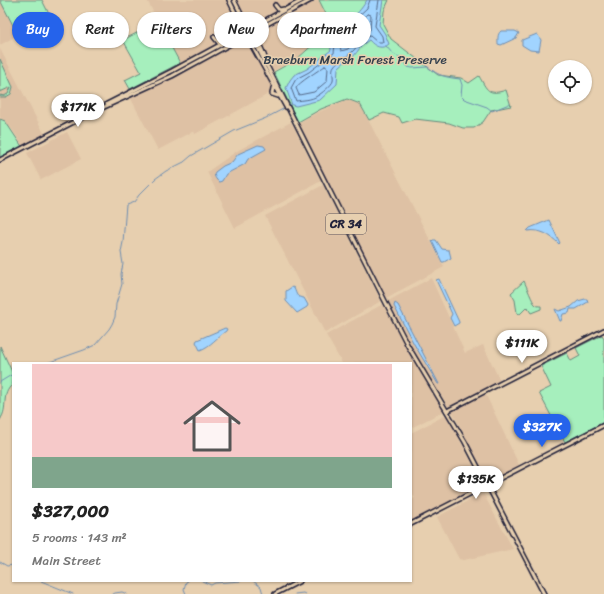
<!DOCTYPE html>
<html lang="en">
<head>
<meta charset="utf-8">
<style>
  :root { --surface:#fff; --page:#f2f2f2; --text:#222; --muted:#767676; --line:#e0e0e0; --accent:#2563eb }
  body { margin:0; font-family:Sriracha,sans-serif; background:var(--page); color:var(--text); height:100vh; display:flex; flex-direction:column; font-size:15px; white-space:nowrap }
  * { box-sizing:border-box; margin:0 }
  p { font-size:13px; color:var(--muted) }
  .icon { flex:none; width:22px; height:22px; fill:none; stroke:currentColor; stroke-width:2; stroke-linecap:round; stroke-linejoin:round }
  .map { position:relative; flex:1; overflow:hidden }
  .panel { position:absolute; left:12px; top:362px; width:400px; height:220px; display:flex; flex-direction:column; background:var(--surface); border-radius:0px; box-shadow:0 1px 3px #0004 }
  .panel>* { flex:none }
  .top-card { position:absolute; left:12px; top:12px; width:400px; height:36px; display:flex; gap:8px }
  .tools { position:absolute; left:548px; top:60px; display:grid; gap:8px }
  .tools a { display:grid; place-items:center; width:44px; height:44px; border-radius:50%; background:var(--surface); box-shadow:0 1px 3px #0004; font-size:20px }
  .price { position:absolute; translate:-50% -34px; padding:0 9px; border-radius:14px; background:#fff; color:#222; font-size:13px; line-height:26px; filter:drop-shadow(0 1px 2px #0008) }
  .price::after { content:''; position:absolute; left:50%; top:24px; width:12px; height:9px; margin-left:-6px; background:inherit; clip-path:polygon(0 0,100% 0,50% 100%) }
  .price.current { background:var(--accent); color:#fff }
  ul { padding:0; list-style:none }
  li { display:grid; align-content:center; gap:8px; height:212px; padding:0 20px }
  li+li { border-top:1px solid var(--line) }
  li span { display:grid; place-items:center; height:124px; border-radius:0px; color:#555 }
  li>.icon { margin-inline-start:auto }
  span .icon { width:72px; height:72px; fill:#fffc; stroke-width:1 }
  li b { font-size:17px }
  .pill { padding:0 14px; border-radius:18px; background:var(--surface); box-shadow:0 1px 3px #0004; font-size:14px; line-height:36px }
  .pill.current { background:var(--accent); color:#fff }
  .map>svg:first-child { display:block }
</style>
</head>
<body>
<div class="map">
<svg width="604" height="594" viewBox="0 0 604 594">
  <rect width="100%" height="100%" fill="#e7cfaf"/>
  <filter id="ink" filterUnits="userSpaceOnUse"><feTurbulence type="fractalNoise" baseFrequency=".025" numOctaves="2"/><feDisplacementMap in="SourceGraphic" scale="8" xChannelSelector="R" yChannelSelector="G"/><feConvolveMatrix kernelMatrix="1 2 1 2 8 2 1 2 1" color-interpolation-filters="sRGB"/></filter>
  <g filter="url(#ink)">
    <g fill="#dec1a4">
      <polygon points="0,0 18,35 0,45"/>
      <polygon points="147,0 227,0 242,31 181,65"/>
      <polygon points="237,0 300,0 250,26"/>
      <polygon points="313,0 318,0 329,20 316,42 297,58 273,71 253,33"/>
      <polygon points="246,37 274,91 195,134 194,131 158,150 130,97 170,78"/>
      <polygon points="0,49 45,135 23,146 12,129 0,117"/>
      <polygon points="347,100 360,104 444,267 386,298 298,123 321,111"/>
      <polygon points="291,122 321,181 235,228 207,172 237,151"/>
      <polygon points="67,132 81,159 41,180 27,153"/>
      <polygon points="323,185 381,301 325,333 265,216"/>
      <polygon points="431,278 465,353 483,345 500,381 449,408 410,346 388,301"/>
      <polygon points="383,304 416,365 444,411 411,428 411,363 342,363 326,335"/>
      <polygon points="485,393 520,467 489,482 452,411"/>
      <polygon points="446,415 484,485 411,523 411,500 415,498 411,491 411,433"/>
      <polygon points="483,493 513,549 464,560 459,559 437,517"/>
    </g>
    <g fill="#a6efbd" stroke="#64887c">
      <polygon points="0,0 42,0 51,18 18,35"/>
      <path d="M319,0H389L384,11L383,24L391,39L438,75L461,78L469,83L479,76C487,90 488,96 506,90L511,106L491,110L483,122L474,128H463L449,123L415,119L402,123L399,117L384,113L369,120L360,104L347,99L321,109L298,122L274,72L297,59L316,42L329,20Z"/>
      <polygon points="158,22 180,63 130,89 125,80 141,72 123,40"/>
      <polygon points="0,59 13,87 11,94 6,97 0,97 0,95 4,96 8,94 11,87 0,92"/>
      <polygon points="0,119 5,121 23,148 0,159"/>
      <path d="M524,281C526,285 533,303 535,304C536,306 539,306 541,306V309L531,313L527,307L520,314L517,313L515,300L511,293Z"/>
      <polygon points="602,335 604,338 604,422 565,442 539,393 551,387 541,366 567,353 571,361 580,356 576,348"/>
      <path d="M0,346L13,374V384C0,395 9,407 0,420Z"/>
    </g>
    <g fill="#a1d4ff" stroke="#6e8db1">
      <path d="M367,0H383L379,25L385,34L389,44C382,50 375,47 369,40C362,44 358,51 353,57L349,58L338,68L337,84L320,100L296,106L292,105L286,88L290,80L294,75L307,69L331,50L330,42C336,38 338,30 342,24C346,20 348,19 352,17C358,14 364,5 367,0Z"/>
      <path d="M501,31H515L519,33L516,38L501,45L498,44C498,40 497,34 501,31Z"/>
      <polygon points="537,34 541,40 539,51 530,50 522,45 522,40"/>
      <path d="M258,145L264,146L266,149L248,159L245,164L226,174L222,181L219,182C216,180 213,175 215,172L223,166L232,162L238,154Z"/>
      <path d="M549,220L560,243L559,244C550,235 541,229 527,231L530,228Z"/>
      <polygon points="433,240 436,240 442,249 449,250 451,258 444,262 442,262 432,241"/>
      <polygon points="439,279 459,322 459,323 454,326 450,318 452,314 436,280"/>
      <path d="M292,287L294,288C297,295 296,297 304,298L308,305L307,307L297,313L286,301V291Z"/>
      <polygon points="585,299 587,299 588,302 576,309 570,309 569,313 563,314 561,321 560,321 555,309 559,311 571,307 578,301"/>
      <polygon points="395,303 398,305 439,384 438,384 414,344 394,306"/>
      <path d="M225,328L227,329L226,331C217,337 211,346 200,350L196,342L197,340Z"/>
    </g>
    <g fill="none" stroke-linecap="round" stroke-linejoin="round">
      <g stroke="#556989" stroke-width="1">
        <path d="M370,0L367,8L355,19L350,22L341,33L335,44L334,53L309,72L296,79L291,88L296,101C302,100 312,100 317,96C321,94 332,85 333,81C334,76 331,70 334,66C338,60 347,57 352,52C359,46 358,38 370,36L377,42H383L382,36L375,26L379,0"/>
        <path d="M368,14L371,15L370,30L357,37L348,49L341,51C337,37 360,23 368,14Z"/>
        <path d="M325,66L328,68L327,81L314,92L299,95L296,88C298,83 319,70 325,66Z"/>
      </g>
      <g stroke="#6e8db1" stroke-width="1">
        <polyline points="386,46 392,53 401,58 408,67 412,68 427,67"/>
        <path d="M422,61C435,75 443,77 460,79L462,85L461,96L464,99L487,107L492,111L509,104"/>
        <polyline points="289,105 291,104"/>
        <polyline points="47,363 84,350 95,345 109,329 112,324 115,317 116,304 122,284 121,274 123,264 121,252 123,242 126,205 134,202 139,195 155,179 166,171 184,162 191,156 234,131 266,118 283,109"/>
        <polyline points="0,382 13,374"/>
        <polyline points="0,562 7,566 13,565"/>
        <polyline points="41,581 73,594"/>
        <polyline points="202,581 211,585 215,583 241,581"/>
        <polyline points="253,581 261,587 263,594"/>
        <polyline points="113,594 115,593 122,592 127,594"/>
        <polyline points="186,594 184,589 186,582 188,581"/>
        <polyline points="295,594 303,593 305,594"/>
      </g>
      <defs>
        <g id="major">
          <polyline points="229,0 246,35 286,107"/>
          <polyline points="234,0 385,301 408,346 465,442 544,594"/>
          <polyline points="275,5 279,10 284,9"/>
          <polyline points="245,19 251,24 258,23"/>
          <polyline points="280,19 284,18 288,22"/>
          <path d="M259,30C253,38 263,49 265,58"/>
          <polyline points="214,37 219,43 222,42"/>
          <polyline points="273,88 272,94 278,96"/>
          <polyline points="107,104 172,71 303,0"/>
          <polyline points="0,160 91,113 172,76 311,0"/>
          <polyline points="447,411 604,330"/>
          <polyline points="411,524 604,425"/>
          <polyline points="275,594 300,581"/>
        </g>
      </defs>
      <use href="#major" stroke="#22223b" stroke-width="6"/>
      <use href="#major" stroke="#e7cfaf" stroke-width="3"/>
    </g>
  </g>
  <g text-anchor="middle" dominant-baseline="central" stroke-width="3" stroke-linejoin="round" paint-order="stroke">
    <rect fill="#e7cfaf" stroke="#5d565e" stroke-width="1" x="326" y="214" width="40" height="20" rx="3"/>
    <g font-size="12" font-weight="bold" fill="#22223b">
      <text x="346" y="224">CR 34</text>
    </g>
    <g font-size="13" fill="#36414e" stroke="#e7cfaf">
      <text x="355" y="59">Braeburn Marsh Forest Preserve</text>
    </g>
  </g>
</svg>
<div class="tools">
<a><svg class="icon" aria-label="locate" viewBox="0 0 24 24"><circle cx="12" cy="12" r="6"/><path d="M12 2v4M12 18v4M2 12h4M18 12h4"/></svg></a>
</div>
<b class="price" style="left:78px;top:128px">$171K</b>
<b class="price" style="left:522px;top:364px">$111K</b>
<b class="price current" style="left:542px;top:448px">$327K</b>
<b class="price" style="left:476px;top:500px">$135K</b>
<div class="top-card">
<a class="pill current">Buy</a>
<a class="pill">Rent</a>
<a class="pill">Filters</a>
<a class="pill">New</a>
<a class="pill">Apartment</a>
</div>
<section class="panel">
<ul>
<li><span style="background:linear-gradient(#f6c9c9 75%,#7fa58c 0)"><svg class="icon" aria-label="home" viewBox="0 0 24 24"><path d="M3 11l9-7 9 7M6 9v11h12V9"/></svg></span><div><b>$327,000</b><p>5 rooms · 143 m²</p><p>Main Street</p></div></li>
</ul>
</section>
</div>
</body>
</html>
